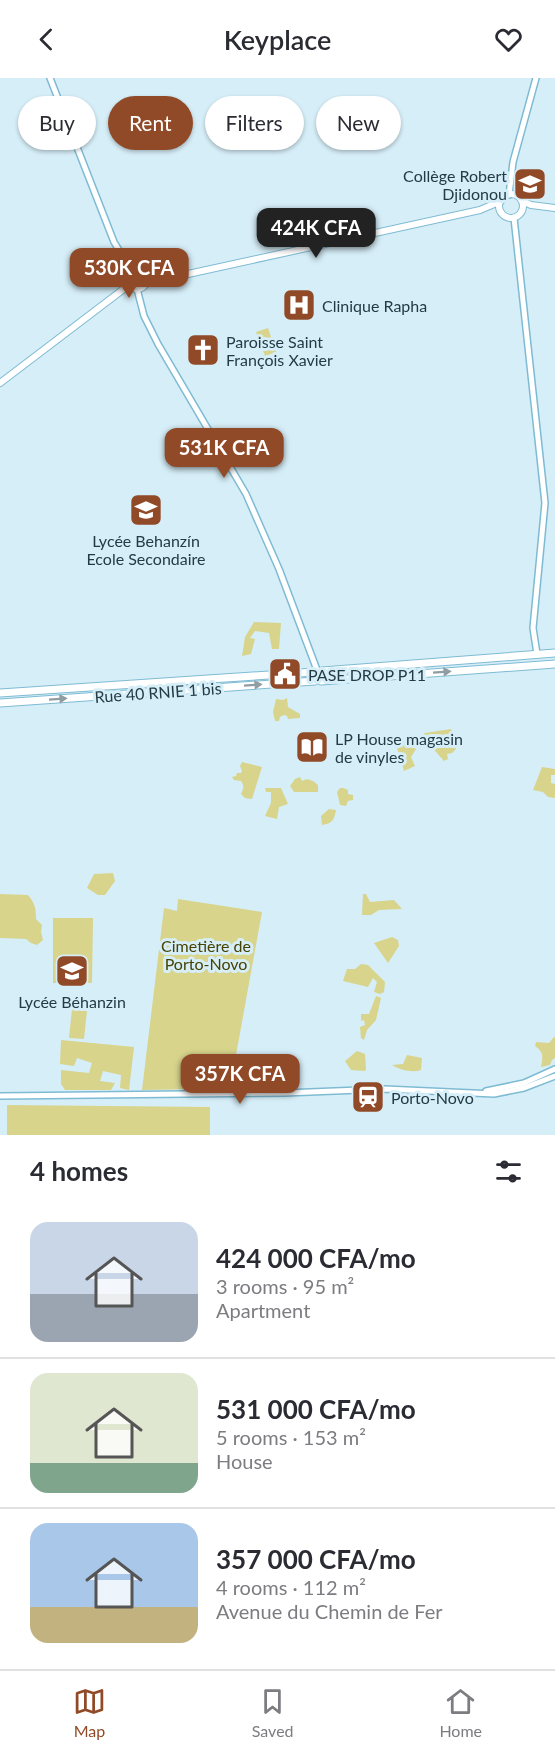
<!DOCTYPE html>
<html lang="en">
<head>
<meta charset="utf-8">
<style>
  :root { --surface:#fff; --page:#f2f2f3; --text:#2b2b33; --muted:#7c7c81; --line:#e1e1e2; --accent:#914a27 }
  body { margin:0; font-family:Lato,sans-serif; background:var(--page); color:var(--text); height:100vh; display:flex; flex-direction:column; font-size:22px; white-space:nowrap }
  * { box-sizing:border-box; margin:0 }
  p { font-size:20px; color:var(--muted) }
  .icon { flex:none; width:33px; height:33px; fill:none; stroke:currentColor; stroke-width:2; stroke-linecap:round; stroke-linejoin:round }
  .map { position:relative; height:1057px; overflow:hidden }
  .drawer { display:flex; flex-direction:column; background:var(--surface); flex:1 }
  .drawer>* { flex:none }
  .banner { position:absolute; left:18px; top:18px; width:519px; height:54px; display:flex; gap:12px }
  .price { position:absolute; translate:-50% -51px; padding:0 14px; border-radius:12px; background:var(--accent); color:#fff; font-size:20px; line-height:39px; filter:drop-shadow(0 2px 3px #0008) }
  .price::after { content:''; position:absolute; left:50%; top:36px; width:18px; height:14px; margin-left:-9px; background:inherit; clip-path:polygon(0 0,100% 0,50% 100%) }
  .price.current { background:#222; color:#fff }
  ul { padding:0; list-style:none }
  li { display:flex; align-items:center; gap:18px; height:150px; padding:0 30px }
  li+li { border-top:2px solid var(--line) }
  li span { display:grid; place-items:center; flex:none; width:168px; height:120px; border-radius:18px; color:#555 }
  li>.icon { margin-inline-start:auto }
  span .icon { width:72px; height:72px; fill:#fffc; stroke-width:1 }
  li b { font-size:26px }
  h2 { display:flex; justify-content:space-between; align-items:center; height:72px; padding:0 30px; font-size:26px }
  .pill { padding:0 21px; border-radius:27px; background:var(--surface); box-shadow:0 2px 4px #0004; font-size:21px; line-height:54px }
  .pill.current { background:var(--accent); color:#fff }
  header { display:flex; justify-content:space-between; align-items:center; height:78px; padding:0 30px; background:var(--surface); font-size:27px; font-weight:600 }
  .tab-bar { display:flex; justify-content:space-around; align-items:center; height:84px; border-top:2px solid var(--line); background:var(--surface); font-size:16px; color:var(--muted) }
  .tab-bar a { display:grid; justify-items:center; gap:3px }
  .tab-bar .current { color:var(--accent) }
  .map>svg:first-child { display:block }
</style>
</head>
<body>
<header><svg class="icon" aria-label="back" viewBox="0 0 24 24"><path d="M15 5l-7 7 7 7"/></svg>Keyplace<svg class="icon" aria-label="heart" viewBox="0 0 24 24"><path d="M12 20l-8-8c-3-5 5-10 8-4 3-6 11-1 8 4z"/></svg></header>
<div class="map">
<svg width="555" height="1057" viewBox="0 0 555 1057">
  <rect width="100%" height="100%" fill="#d6eef8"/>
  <g fill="#d8d48c">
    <polygon points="268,250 276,274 265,278 256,254"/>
    <polygon points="254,544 281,545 279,571 272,571 269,555 255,553 250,560 255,561 251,576 242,578 245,559"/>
    <polygon points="287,620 288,629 300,636 300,640 288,641 287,638 284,637 280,639 279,643 275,643 273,634 276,621 283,622"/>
    <polygon points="451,651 456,671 452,675 447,676 448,681 444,683 421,657 425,655"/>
    <polygon points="402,663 410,666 416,671 411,679 415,688 404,693 397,670"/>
    <path d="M242,684L262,689L252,721L245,720L241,716C243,711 245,709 241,703L234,702L232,699L236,698L237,695H241L242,693L240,688Z"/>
    <polygon points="542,689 555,691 555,697 551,697 551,705 555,706 555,720 548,719 543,714 533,712"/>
    <polygon points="300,699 302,703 307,701 313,703 318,707 318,714 294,714 290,708 295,701"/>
    <polygon points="265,710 281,710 288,726 279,729 277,741 265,738 271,725 271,714 266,714"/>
    <polygon points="340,710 343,710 348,712 348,716 353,717 353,722 348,723 346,728 340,727 337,714"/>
    <path d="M329,731L336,732C334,742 333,745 322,747L321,738Z"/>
    <polygon points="113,795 115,803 105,817 98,817 87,810 94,796"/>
    <path d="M0,816L28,817C35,825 36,831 36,841L42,847L41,854L43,862L37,867L31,865L26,861L0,860Z"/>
    <polygon points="363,816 366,816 370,824 394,822 402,831 379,832 371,837 362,837"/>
    <path d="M178,821L262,834L230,1010H212C210,1006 208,1004 203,1005L200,1011L142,1012L164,830L177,833Z"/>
    <polygon points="53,840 93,840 92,905 53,905"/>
    <polygon points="392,859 398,862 399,868 388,885 374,865"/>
    <polygon points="361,886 368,887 385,904 384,914 380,916 374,914 377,904 373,900 368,909 343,903 347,891 355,891"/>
    <polygon points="376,918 381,920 376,942 367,952 364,962 361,960 360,949 365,947 364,942 361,943 361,936 369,936"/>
    <polygon points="72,931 87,933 84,961 69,960"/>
    <path d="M554,959H555V980L552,982L550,987L541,989C543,979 544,974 535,968L536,964L549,965Z"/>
    <polygon points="61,962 134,969 129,1012 120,1010 121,997 103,993 100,1003 115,1005 111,1012 65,1012 61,1006 61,992 89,995 92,985 77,980 74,988 60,986"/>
    <polygon points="357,973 365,976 366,991 365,993 351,992 345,983"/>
    <path d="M407,977L422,980L421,992C412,995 400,992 392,987L403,986Z"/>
    <polygon points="7,1027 210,1029 210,1057 7,1057"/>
  </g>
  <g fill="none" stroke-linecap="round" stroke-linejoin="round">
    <defs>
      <g id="tertiary">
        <polyline points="50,0 114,164 131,192"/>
        <polyline points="509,117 513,84 536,0"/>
        <polyline points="514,140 545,425 533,550 537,576"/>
        <polyline points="137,211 144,238 158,266 246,416 279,491 317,592"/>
        <polyline points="486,1013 524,1005 555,991"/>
        <polyline points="0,1018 285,1015 385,1011 494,1016 524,1010 555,998"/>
      </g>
      <g id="secondary">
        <circle cx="511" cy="128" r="12"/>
        <polyline points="522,123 531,127 555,130"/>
        <circle cx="137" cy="201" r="10"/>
        <polyline points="147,205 480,132 501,123"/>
        <polyline points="0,305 129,207"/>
      </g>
      <g id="primary">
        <polyline points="322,593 555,575"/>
        <polyline points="321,603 555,586"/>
        <polyline points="0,615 314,594"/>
        <polyline points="0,625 315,603"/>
      </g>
    </defs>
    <use href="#tertiary" stroke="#7ebbd3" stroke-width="8"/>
    <use href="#secondary" stroke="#7ebbd3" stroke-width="8"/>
    <use href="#primary" stroke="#7ebbd3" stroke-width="9"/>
    <use href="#tertiary" stroke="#fff" stroke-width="5"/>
    <use href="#secondary" stroke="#fff" stroke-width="6"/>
    <use href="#primary" stroke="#fff" stroke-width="7"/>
  </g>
  <defs><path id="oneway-solid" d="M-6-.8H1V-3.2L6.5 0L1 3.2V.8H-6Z" transform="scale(1.5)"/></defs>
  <g fill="#909da2">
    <use href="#oneway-solid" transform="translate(442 594) rotate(-4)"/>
    <use href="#oneway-solid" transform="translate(253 607) rotate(-4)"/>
    <use href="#oneway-solid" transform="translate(58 621) rotate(-4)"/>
  </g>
  <defs>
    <symbol id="university-square" viewBox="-11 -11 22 22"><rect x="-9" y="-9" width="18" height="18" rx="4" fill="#914a27" stroke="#d6eef8"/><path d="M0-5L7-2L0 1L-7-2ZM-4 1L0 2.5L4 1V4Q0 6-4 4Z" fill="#fff"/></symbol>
    <symbol id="hospital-square" viewBox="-11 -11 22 22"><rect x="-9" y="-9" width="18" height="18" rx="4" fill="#914a27" stroke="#d6eef8"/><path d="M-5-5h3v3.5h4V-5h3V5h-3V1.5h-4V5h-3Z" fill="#fff"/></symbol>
    <symbol id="church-square" viewBox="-11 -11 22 22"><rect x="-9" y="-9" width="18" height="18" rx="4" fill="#914a27" stroke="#d6eef8"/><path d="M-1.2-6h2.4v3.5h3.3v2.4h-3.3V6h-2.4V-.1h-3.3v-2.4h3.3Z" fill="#fff"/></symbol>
    <symbol id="school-square" viewBox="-11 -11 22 22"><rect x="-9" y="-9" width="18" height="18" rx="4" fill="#914a27" stroke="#d6eef8"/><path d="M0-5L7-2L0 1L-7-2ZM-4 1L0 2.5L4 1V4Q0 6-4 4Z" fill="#fff"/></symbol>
    <symbol id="civic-square" viewBox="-11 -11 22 22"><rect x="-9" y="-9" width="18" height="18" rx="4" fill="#914a27" stroke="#d6eef8"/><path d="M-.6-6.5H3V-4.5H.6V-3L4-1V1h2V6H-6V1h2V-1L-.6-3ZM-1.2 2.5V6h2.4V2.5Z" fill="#fff"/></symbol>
    <symbol id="library-square" viewBox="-11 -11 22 22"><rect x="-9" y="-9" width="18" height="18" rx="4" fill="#914a27" stroke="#d6eef8"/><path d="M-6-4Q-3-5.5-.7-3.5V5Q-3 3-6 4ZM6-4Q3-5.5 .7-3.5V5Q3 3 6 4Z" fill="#fff"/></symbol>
    <symbol id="station-square" viewBox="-11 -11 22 22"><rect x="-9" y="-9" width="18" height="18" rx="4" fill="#914a27" stroke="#d6eef8"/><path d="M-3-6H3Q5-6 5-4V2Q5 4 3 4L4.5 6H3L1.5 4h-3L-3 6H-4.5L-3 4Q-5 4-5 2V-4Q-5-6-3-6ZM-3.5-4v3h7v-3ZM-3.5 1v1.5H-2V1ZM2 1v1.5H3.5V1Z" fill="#fff"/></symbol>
  </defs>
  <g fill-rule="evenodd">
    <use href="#university-square" x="511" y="87" width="38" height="38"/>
    <use href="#hospital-square" x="280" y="208" width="38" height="38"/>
    <use href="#church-square" x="184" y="253" width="38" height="38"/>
    <use href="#school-square" x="127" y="413" width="38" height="38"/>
    <use href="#civic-square" x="266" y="577" width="38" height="38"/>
    <use href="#library-square" x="293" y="650" width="38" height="38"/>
    <use href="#school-square" x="53" y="874" width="38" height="38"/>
    <use href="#station-square" x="349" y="1000" width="38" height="38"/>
  </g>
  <g text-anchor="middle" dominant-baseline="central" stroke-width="6" stroke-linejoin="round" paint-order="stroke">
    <g font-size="16" fill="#223b45" stroke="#d6eef8" text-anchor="start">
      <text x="507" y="97" text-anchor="end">Collège Robert<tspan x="507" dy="18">Djidonou</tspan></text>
      <text x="322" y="227">Clinique Rapha</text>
      <text x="226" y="263">Paroisse Saint<tspan x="226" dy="18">François Xavier</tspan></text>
      <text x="146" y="462" text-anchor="middle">Lycée Behanzín<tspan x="146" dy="18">Ecole Secondaire</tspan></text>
      <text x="308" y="596">PASE DROP P11</text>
      <text x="335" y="660">LP House magasin<tspan x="335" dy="18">de vinyles</tspan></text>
      <text x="72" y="923" text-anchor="middle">Lycée Béhanzin</text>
      <text x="391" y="1019">Porto-Novo</text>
    </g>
    <g font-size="16" fill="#223b45" stroke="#d6eef8">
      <text transform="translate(158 614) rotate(-4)">Rue 40 RNIE 1 bis</text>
    </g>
    <g font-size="16" fill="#474201" stroke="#d6eef8">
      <text x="206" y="867">Cimetière de<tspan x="206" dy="18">Porto-Novo</tspan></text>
    </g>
  </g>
</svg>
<b class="price current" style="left:316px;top:181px">424K CFA</b>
<b class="price" style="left:129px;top:221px">530K CFA</b>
<b class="price" style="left:224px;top:401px">531K CFA</b>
<b class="price" style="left:240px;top:1027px">357K CFA</b>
<div class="banner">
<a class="pill">Buy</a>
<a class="pill current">Rent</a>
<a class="pill">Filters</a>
<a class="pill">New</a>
</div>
</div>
<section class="drawer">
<h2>4 homes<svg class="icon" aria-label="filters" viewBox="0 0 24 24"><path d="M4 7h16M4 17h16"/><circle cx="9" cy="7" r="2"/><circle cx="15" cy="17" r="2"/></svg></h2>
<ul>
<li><span style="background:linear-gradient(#c9d6e8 60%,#9aa5b1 0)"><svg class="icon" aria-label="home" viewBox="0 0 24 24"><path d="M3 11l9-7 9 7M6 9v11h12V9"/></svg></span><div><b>424 000 CFA/mo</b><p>3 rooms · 95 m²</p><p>Apartment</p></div></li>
<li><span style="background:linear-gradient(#dfe7d0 75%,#7fa58c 0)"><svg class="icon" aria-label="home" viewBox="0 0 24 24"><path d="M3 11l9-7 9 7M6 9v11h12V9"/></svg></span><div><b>531 000 CFA/mo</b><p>5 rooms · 153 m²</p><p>House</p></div></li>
<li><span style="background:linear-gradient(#a9c7e8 70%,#c2b280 0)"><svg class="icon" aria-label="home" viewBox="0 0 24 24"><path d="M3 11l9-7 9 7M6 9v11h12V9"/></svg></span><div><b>357 000 CFA/mo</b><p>4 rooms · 112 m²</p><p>Avenue du Chemin de Fer</p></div></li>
</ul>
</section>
<nav class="tab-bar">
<a class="current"><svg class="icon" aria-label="map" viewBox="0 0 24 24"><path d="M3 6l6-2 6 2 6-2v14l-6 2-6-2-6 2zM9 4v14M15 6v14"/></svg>Map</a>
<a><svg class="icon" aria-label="saved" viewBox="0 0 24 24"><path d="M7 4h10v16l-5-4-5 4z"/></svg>Saved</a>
<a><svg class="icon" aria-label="home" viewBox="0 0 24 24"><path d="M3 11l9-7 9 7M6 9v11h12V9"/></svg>Home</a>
</nav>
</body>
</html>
